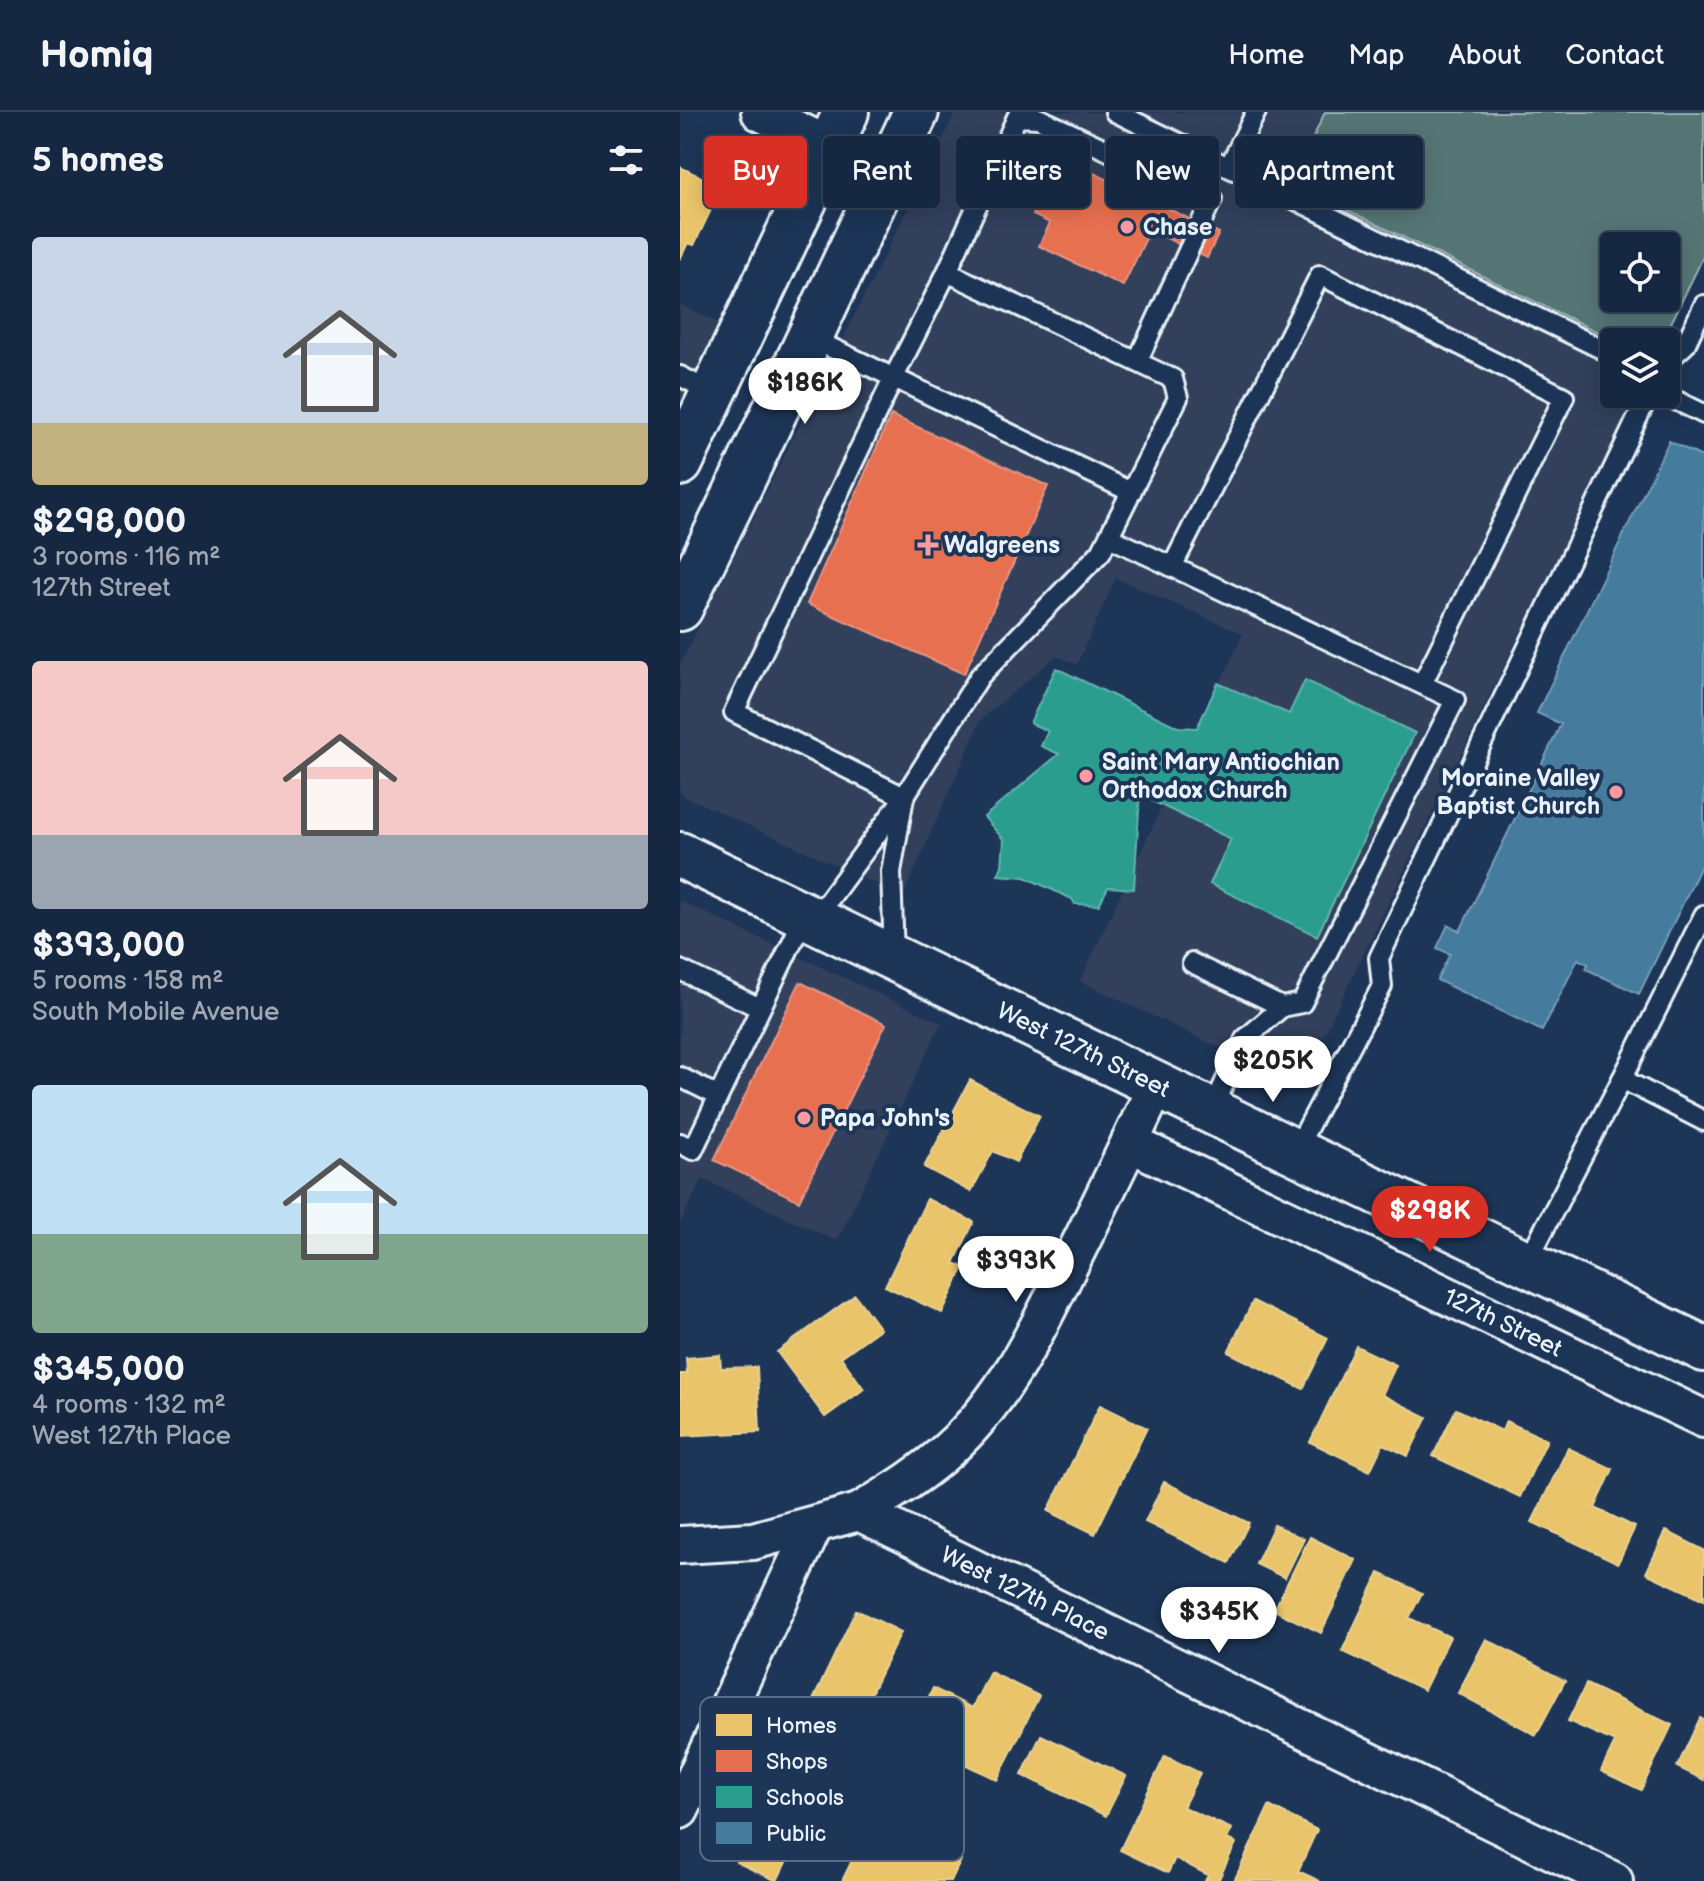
<!DOCTYPE html>
<html lang="en">
<head>
<meta charset="utf-8">
<style>
  :root { --surface:#162841; --page:#23344c; --text:#f1f3f6; --muted:#9ea6b1; --line:#35445a; --accent:#d93025 }
  body { margin:0; font-family:"Balsamiq Sans",sans-serif; background:var(--page); color:var(--text); height:100vh; display:flex; flex-direction:column; font-size:30px; white-space:nowrap }
  * { box-sizing:border-box; margin:0 }
  p { font-size:26px; color:var(--muted) }
  .icon { flex:none; width:44px; height:44px; fill:none; stroke:currentColor; stroke-width:2; stroke-linecap:round; stroke-linejoin:round }
  .map { position:relative; flex:1; overflow:hidden }
  .details { display:flex; flex-direction:column; background:var(--surface); width:680px }
  .details>* { flex:none }
  .guide { position:absolute; left:24px; top:24px; width:760px; height:72px; display:flex; gap:16px }
  .buttons { position:absolute; left:920px; top:120px; display:grid; gap:16px }
  .buttons a { display:grid; place-items:center; width:80px; height:80px; border-radius:8px; background:var(--surface); box-shadow:0 4px 20px #0003,0 0 0 2px var(--line); font-size:40px }
  .price { position:absolute; translate:-50% -68px; padding:0 18px; border-radius:28px; background:#fff; color:#222; font-size:26px; line-height:52px; filter:drop-shadow(0 2px 4px #0008) }
  .price::after { content:''; position:absolute; left:50%; top:48px; width:24px; height:18px; margin-left:-12px; background:inherit; clip-path:polygon(0 0,100% 0,50% 100%) }
  .price.active { background:var(--accent); color:#fff }
  ul { padding:0; list-style:none }
  li { display:grid; align-content:center; gap:16px; height:424px; padding:0 32px }
  li span { display:grid; place-items:center; height:248px; border-radius:8px; color:#555 }
  li>.icon { margin-inline-start:auto }
  span .icon { width:144px; height:144px; fill:#fffc; stroke-width:1 }
  li b { font-size:34px }
  h2 { display:flex; justify-content:space-between; align-items:center; height:96px; padding:0 32px; font-size:34px }
  .chip { padding:0 28px; border-radius:8px; background:var(--surface); box-shadow:0 4px 20px #0003,0 0 0 2px var(--line); font-size:28px; line-height:72px }
  .chip.active { background:var(--accent); color:#fff }
  header { display:flex; align-items:center; gap:48px; box-sizing:border-box; height:112px; padding:0 40px; background:var(--surface); border-bottom:2px solid var(--line) }
  header strong { font-size:38px }
  nav { display:flex; gap:44px; margin-inline-start:auto; font-size:28px }
  main { display:flex; flex:1; min-height:0 }
  .map>svg:first-child { display:block }
</style>
</head>
<body>
<header>
<strong>Homiq</strong>
<nav><a>Home</a><a>Map</a><a>About</a><a>Contact</a></nav>
</header>
<main>
<section class="details">
<h2>5 homes<svg class="icon" aria-label="filters" viewBox="0 0 24 24"><path d="M4 7h16M4 17h16"/><circle cx="9" cy="7" r="2"/><circle cx="15" cy="17" r="2"/></svg></h2>
<ul>
<li><span style="background:linear-gradient(#c9d6e8 75%,#c2b280 0)"><svg class="icon" aria-label="home" viewBox="0 0 24 24"><path d="M3 11l9-7 9 7M6 9v11h12V9"/></svg></span><div><b>$298,000</b><p>3 rooms · 116 m²</p><p>127th Street</p></div></li>
<li><span style="background:linear-gradient(#f6c9c9 70%,#9aa5b1 0)"><svg class="icon" aria-label="home" viewBox="0 0 24 24"><path d="M3 11l9-7 9 7M6 9v11h12V9"/></svg></span><div><b>$393,000</b><p>5 rooms · 158 m²</p><p>South Mobile Avenue</p></div></li>
<li><span style="background:linear-gradient(#bfe0f5 60%,#7fa58c 0)"><svg class="icon" aria-label="home" viewBox="0 0 24 24"><path d="M3 11l9-7 9 7M6 9v11h12V9"/></svg></span><div><b>$345,000</b><p>4 rooms · 132 m²</p><p>West 127th Place</p></div></li>
</ul>
</section>
<div class="map">
<svg width="1024" height="1769" viewBox="0 0 1024 1769">
  <rect width="100%" height="100%" fill="#1d3557"/>
  <filter id="ink" filterUnits="userSpaceOnUse"><feTurbulence type="fractalNoise" baseFrequency=".0125" numOctaves="2"/><feDisplacementMap in="SourceGraphic" scale="16" xChannelSelector="R" yChannelSelector="G"/><feConvolveMatrix kernelMatrix="1 2 1 2 8 2 1 2 1" color-interpolation-filters="sRGB"/></filter>
  <g filter="url(#ink)">
    <g fill="#30415c">
      <polygon points="276,0 645,0 613,71 938,230 934,230 934,282 957,282 619,974 400,869 563,522 436,466 397,552 376,544 301,608 223,784 4,684 0,679 0,553"/>
      <polygon points="0,193 47,215 0,315"/>
      <polygon points="0,789 261,911 157,1129 22,1067 0,1112"/>
    </g>
    <path fill="#557574" stroke="#9eb3b6" stroke-width="2" fill-rule="evenodd" d="M645,0H1024V143L982,230H938L612,71ZM934,134H986V186H934Z"/>
    <g fill="#e9c46a" stroke="#e9d295" stroke-width="2">
      <polygon points="0,55 42,75 14,133 8,131 0,147"/>
      <polygon points="290,968 360,1004 336,1050 313,1039 291,1080 244,1055"/>
      <polygon points="247,1087 294,1110 274,1151 284,1155 262,1201 205,1174"/>
      <polygon points="175,1183 200,1217 161,1245 184,1277 145,1305 97,1240"/>
      <polygon points="573,1189 648,1226 623,1277 548,1240"/>
      <polygon points="676,1234 716,1253 702,1283 747,1305 728,1344 703,1332 690,1359 630,1330"/>
      <polygon points="40,1243 41,1256 77,1255 80,1320 0,1324 0,1262 7,1262 6,1246"/>
      <polygon points="420,1293 467,1316 415,1422 368,1399"/>
      <polygon points="776,1297 822,1319 826,1309 867,1328 840,1385 753,1344"/>
      <polygon points="888,1336 933,1357 915,1396 955,1415 938,1451 852,1410"/>
      <polygon points="484,1370 569,1411 549,1451 465,1410"/>
      <polygon points="594,1413 624,1427 605,1466 576,1452"/>
      <polygon points="986,1419 1024,1438 1024,1488 966,1461"/>
      <polygon points="630,1425 676,1448 641,1521 594,1498"/>
      <polygon points="699,1461 742,1481 729,1506 770,1525 744,1578 662,1539"/>
      <polygon points="176,1498 221,1520 168,1628 124,1607"/>
      <polygon points="806,1527 885,1569 856,1623 778,1581"/>
      <polygon points="310,1560 359,1584 317,1668 256,1638 260,1630 233,1617 253,1576 292,1596"/>
      <polygon points="906,1572 992,1613 961,1678 921,1659 935,1630 888,1609"/>
      <polygon points="1020,1606 1024,1608 1024,1668 997,1655"/>
      <polygon points="361,1623 446,1664 426,1704 342,1663"/>
      <polygon points="107,1643 148,1662 97,1769 56,1750"/>
      <polygon points="485,1644 520,1661 503,1695 552,1717 547,1727 556,1731 538,1769 525,1769 528,1763 495,1746 488,1761 440,1738"/>
      <polygon points="589,1694 637,1718 618,1759 640,1769 554,1769"/>
      <polygon points="193,1705 281,1748 271,1769 162,1769"/>
    </g>
    <g fill="#e76f51" stroke="#e79683" stroke-width="2">
      <polygon points="397,53 539,121 527,146 470,118 443,174 359,134 370,111 353,103 376,55 392,63"/>
      <polygon points="211,303 368,374 284,562 127,492"/>
      <polygon points="120,870 206,912 119,1089 34,1048"/>
    </g>
    <polygon fill="#2a9d8f" stroke="#63b6ae" stroke-width="2" points="376,556 498,615 517,616 538,571 609,602 625,568 735,621 637,824 530,772 551,727 460,683 454,777 428,775 419,793 395,792 392,787 345,765 318,763 322,754 324,728 304,705 379,642 361,634 368,619 350,611"/>
    <polygon fill="#457b9d" stroke="#769eb8" stroke-width="2" points="989,329 1024,346 1024,748 959,882 906,857 908,852 898,847 862,919 757,868 770,842 757,836 768,813 780,819 881,612 857,601"/>
    <g fill="none" stroke-linecap="round" stroke-linejoin="round">
      <defs>
        <g id="service">
          <polyline points="435,0 934,243"/>
          <polyline points="549,55 576,0"/>
          <polyline points="267,160 213,267 54,600 224,685 300,564 421,440 451,380"/>
          <polyline points="129,225 451,380 498,286 493,267 267,160 337,5 358,6 532,87 457,250"/>
          <polyline points="986,250 1005,233 1024,193"/>
          <polyline points="0,264 33,281"/>
          <polyline points="983,282 1024,302"/>
          <polyline points="429,425 775,588 622,891 602,895 512,851"/>
          <polyline points="492,455 640,163 884,285 742,572"/>
          <polyline points="1024,803 942,967 1024,1009"/>
          <polyline points="134,808 222,688"/>
          <polyline points="214,844 211,760 224,685"/>
          <polyline points="0,858 80,896"/>
          <polyline points="0,965 38,984"/>
          <polyline points="531,1000 565,927 602,895"/>
          <polyline points="0,1031 13,1038 125,803"/>
          <polyline points="615,1040 702,874 699,846 969,282"/>
          <polyline points="846,1152 942,967"/>
        </g>
        <g id="minor">
          <polyline points="80,0 207,62"/>
          <path id="s1" d="M450,1031L1024,1307"/>
          <path d="M179,1400C210,1381 242,1362 269,1337C327,1285 360,1212 394,1144C422,1088 450,1031 476,974"/>
          <path id="s2" d="M0,1433L73,1429L179,1400L934,1769"/>
          <polyline points="0,1698 134,1414"/>
        </g>
        <g id="secondary">
          <polyline points="0,351 166,0"/>
          <polyline points="0,496 59,375 236,0"/>
          <path id="s3" d="M0,743L1024,1237"/>
        </g>
      </defs>
      <use href="#service" stroke="#e8f1f8" stroke-width="24"/>
      <use href="#minor" stroke="#e8f1f8" stroke-width="42"/>
      <use href="#secondary" stroke="#e8f1f8" stroke-width="50"/>
      <use href="#service" stroke="#1d3557" stroke-width="18"/>
      <use href="#minor" stroke="#1d3557" stroke-width="36"/>
      <use href="#secondary" stroke="#1d3557" stroke-width="44"/>
    </g>
  </g>
  <g fill="#ff9aa2" stroke="#1d3557" stroke-width="3">
    <circle cx="447" cy="115" r="8"/>
    <path d="M244 421h8v8h8v8h-8v8h-8v-8h-8v-8h8z"/>
    <circle cx="406" cy="664" r="8"/>
    <circle cx="936" cy="680" r="8"/>
    <circle cx="124" cy="1006" r="8"/>
  </g>
  <g text-anchor="middle" dominant-baseline="central" stroke-width="8" stroke-linejoin="round" paint-order="stroke">
    <g font-size="24" font-weight="bold" fill="#e8f1f8" stroke="#1d3557" text-anchor="start">
      <text x="463" y="115">Chase</text>
      <text x="264" y="433">Walgreens</text>
      <text x="422" y="650">Saint Mary Antiochian<tspan x="422" dy="28">Orthodox Church</tspan></text>
      <text x="920" y="666" text-anchor="end">Moraine Valley<tspan x="920" dy="28">Baptist Church</tspan></text>
      <text x="140" y="1006">Papa John's</text>
    </g>
    <g font-size="24" fill="#e8f1f8" stroke="#1d3557">
      <text stroke="none"><textPath href="#s3" startOffset="448">West 127th Street</textPath></text>
      <text stroke="none"><textPath href="#s1" startOffset="414">127th Street</textPath></text>
      <text stroke="none"><textPath href="#s2" startOffset="368">West 127th Place</textPath></text>
    </g>
  </g>
  <rect x="20" y="1585" width="264" height="164" rx="12" fill="#1d3557" stroke="#5a6d87" stroke-width="2"/>
  <rect x="36" y="1602" width="36" height="22" fill="#e9c46a"/>
  <rect x="36" y="1638" width="36" height="22" fill="#e76f51"/>
  <rect x="36" y="1674" width="36" height="22" fill="#2a9d8f"/>
  <rect x="36" y="1710" width="36" height="22" fill="#457b9d"/>
  <g font-size="22" fill="#e8f1f8">
    <text x="86" y="1621">Homes</text>
    <text x="86" y="1657">Shops</text>
    <text x="86" y="1693">Schools</text>
    <text x="86" y="1729">Public</text>
  </g>
</svg>
<div class="buttons">
<a><svg class="icon" aria-label="locate" viewBox="0 0 24 24"><circle cx="12" cy="12" r="6"/><path d="M12 2v4M12 18v4M2 12h4M18 12h4"/></svg></a>
<a><svg class="icon" aria-label="layers" viewBox="0 0 24 24"><path d="M12 4l9 5-9 5-9-5zM3 14l9 5 9-5"/></svg></a>
</div>
<b class="price" style="left:125px;top:314px">$186K</b>
<b class="price" style="left:593px;top:992px">$205K</b>
<b class="price active" style="left:750px;top:1142px">$298K</b>
<b class="price" style="left:336px;top:1192px">$393K</b>
<b class="price" style="left:539px;top:1543px">$345K</b>
<div class="guide">
<a class="chip active">Buy</a>
<a class="chip">Rent</a>
<a class="chip">Filters</a>
<a class="chip">New</a>
<a class="chip">Apartment</a>
</div>
</div>
</main>
</body>
</html>
